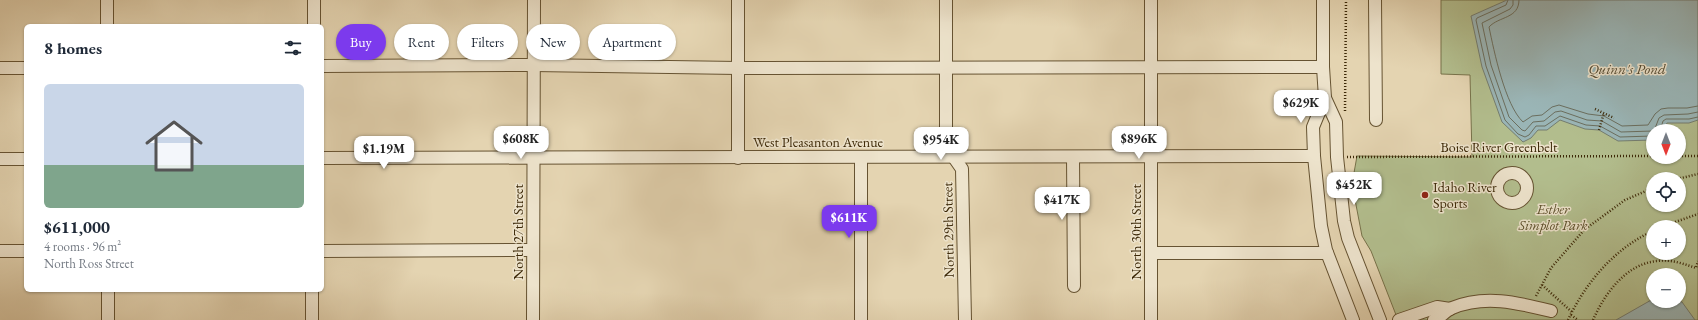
<!DOCTYPE html>
<html lang="en">
<head>
<meta charset="utf-8">
<style>
  :root { --surface:#fff; --page:#f2f2f3; --text:#1f2937; --muted:#747a83; --line:#e0e1e3; --accent:#7c3aed }
  body { margin:0; font-family:"EB Garamond",serif; background:var(--page); color:var(--text); height:100vh; display:flex; flex-direction:column; font-size:15px; white-space:nowrap }
  * { box-sizing:border-box; margin:0 }
  p { font-size:13px; color:var(--muted) }
  .icon { flex:none; width:22px; height:22px; fill:none; stroke:currentColor; stroke-width:2; stroke-linecap:round; stroke-linejoin:round }
  .map { position:relative; flex:1; overflow:hidden }
  .drawer { position:absolute; left:24px; top:24px; width:300px; height:268px; display:flex; flex-direction:column; background:var(--surface); border-radius:6px; box-shadow:0 1px 3px #0004 }
  .drawer>* { flex:none }
  .banner { position:absolute; left:336px; top:24px; width:380px; height:36px; display:flex; gap:8px }
  .needle { width:26px; rotate:180deg }
  .tools { position:absolute; left:1646px; top:124px; display:grid; gap:8px }
  .tools a { display:grid; place-items:center; width:40px; height:40px; border-radius:50%; background:var(--surface); box-shadow:0 1px 3px #0004; font-size:20px }
  .price { position:absolute; translate:-50% -34px; padding:0 9px; border-radius:8px; background:#fff; color:#222; font-size:13px; line-height:26px; filter:drop-shadow(0 1px 2px #0008) }
  .price::after { content:''; position:absolute; left:50%; top:24px; width:12px; height:9px; margin-left:-6px; background:inherit; clip-path:polygon(0 0,100% 0,50% 100%) }
  .price.active { background:var(--accent); color:#fff }
  ul { padding:0; list-style:none }
  li { display:grid; align-content:center; gap:8px; height:212px; padding:0 20px }
  li+li { border-top:1px solid var(--line) }
  li span { display:grid; place-items:center; height:124px; border-radius:6px; color:#555 }
  li>.icon { margin-inline-start:auto }
  span .icon { width:72px; height:72px; fill:#fffc; stroke-width:1 }
  li b { font-size:17px }
  h2 { display:flex; justify-content:space-between; align-items:center; height:48px; padding:0 20px; font-size:17px }
  .tag { padding:0 14px; border-radius:18px; background:var(--surface); box-shadow:0 1px 3px #0004; font-size:14px; line-height:36px }
  .tag.active { background:var(--accent); color:#fff }
  .map>svg:first-child { display:block }
</style>
</head>
<body>
<div class="map">
<svg width="1698" height="320" viewBox="0 0 1698 320">
  <rect width="100%" height="100%" fill="#e4d4b1"/>
  <filter id="stains"><feTurbulence type="fractalNoise" baseFrequency=".005" numOctaves="4"/><feColorMatrix values="0 0 0 0 .2 0 0 0 0 .09 0 0 0 0 .02 0 0 0 .5 -.17"/></filter>
  <radialGradient id="worn" r=".72"><stop offset=".6" stop-color="#630" stop-opacity="0"/><stop offset="1" stop-color="#630" stop-opacity=".3"/></radialGradient>
  <path fill="#b2bd8d" stroke="#77724a" fill-rule="evenodd" d="M1441,0H1698V320H1398L1371,251L1362,236L1352,184L1357,156L1472,157L1470,75L1441,74ZM1653,131H1679V157H1653ZM1653,179H1679V205H1653ZM1653,227H1679V253H1653ZM1653,275H1679V301H1653Z"/>
  <g fill="#9ab5b6" stroke="#747d70">
    <polygon points="1507,0 1698,0 1698,120 1689,123 1667,123 1663,131 1653,131 1653,140 1618,141 1599,130 1585,129 1560,120 1547,130 1538,130 1531,138 1523,142 1502,122 1482,67 1471,16"/>
    <polygon points="1653,299 1653,301 1679,301 1682,302 1695,320 1616,320"/>
  </g>
  <g fill="none" stroke-linecap="round" stroke-linejoin="round">
    <g stroke="#6b6e5e" stroke-width="1">
      <polyline points="1508,0 1506,5 1477,18 1476,20 1486,66 1505,120 1518,134 1525,137 1529,135 1536,126 1545,126 1560,116 1586,125 1600,126 1620,137 1653,136"/>
      <polyline points="1513,0 1513,5 1510,9 1482,23 1491,65 1509,117 1522,130 1525,131 1533,122 1544,121 1555,112 1561,111 1587,120 1602,121 1621,132 1653,131"/>
      <path d="M1519,0C1519,19 1499,16 1489,27C1494,51 1505,105 1523,122L1532,116L1542,115L1552,107L1559,105L1588,114L1604,116L1622,126L1648,125L1655,114L1661,109L1668,108H1687L1698,106"/>
      <polyline points="1654,131 1659,118 1664,115 1688,114 1698,112"/>
      <polyline points="1660,131 1663,121 1666,119 1689,119 1698,117"/>
    </g>
    <defs>
      <g id="minor">
        <polyline points="107,0 107,26"/>
        <polyline points="314,0 314,26"/>
        <polyline points="738,0 738,158"/>
        <polyline points="946,0 946,146 962,169 965,320"/>
        <polyline points="1323,0 1323,67 1325,98 1336,122 1337,157 1344,221 1348,238 1380,320"/>
        <polyline points="1375,0 1376,120"/>
        <polyline points="322,66 533,65 738,68 1323,67"/>
        <polyline points="0,68 26,68"/>
        <polyline points="1325,98 1313,127 1314,156 1321,226 1326,250 1353,320"/>
        <polyline points="861,157 861,320"/>
        <polyline points="1073,157 1074,286"/>
        <polyline points="322,158 1314,156"/>
        <polyline points="0,159 26,159"/>
        <circle cx="1512" cy="188" r="15"/>
        <polyline points="0,251 26,251"/>
        <polyline points="322,251 533,250"/>
        <polyline points="1151,253 1327,253"/>
        <polyline points="108,290 108,320"/>
        <polyline points="312,320 312,290"/>
        <polyline points="533,320 534,0"/>
        <polyline points="1151,320 1151,0"/>
        <polyline points="1399,320 1437,307 1450,309"/>
        <path d="M1434,320C1441,317 1445,311 1452,308C1485,294 1519,303 1551,311"/>
      </g>
    </defs>
    <use href="#minor" stroke="#665332" stroke-width="14"/>
    <g stroke="#3c2807" stroke-width="2.5" stroke-dasharray="1 2" stroke-linecap="butt">
      <polyline points="1595,109 1614,118"/>
      <polyline points="1345,111 1346,0"/>
      <polyline points="1599,130 1604,113"/>
      <polyline points="1679,156 1698,156"/>
      <polyline points="1347,157 1653,156"/>
      <polyline points="1677,179 1698,174"/>
      <polyline points="1661,227 1698,214"/>
      <polyline points="1542,285 1572,312"/>
      <polyline points="1536,296 1551,268 1584,230 1625,200 1653,188"/>
      <polyline points="1571,315 1578,320"/>
      <path d="M1568,320C1586,282 1615,248 1653,231"/>
      <path d="M1593,320C1605,293 1626,264 1657,261C1671,259 1684,264 1696,268L1698,261"/>
    </g>
    <use href="#minor" stroke="#ede3cc" stroke-width="12"/>
  </g>
  <circle fill="#8f2418" stroke="#ede3cc" stroke-width="1.5" cx="1425" cy="195" r="4"/>
  <g text-anchor="middle" dominant-baseline="central" stroke-width="3" stroke-linejoin="round" paint-order="stroke">
    <g font-size="14" fill="#3c2807" stroke="#ede3cc">
      <text x="818" y="142">West Pleasanton Avenue</text>
      <text x="1499" y="147">Boise River Greenbelt</text>
      <text transform="translate(948 230) rotate(-91)">North 29th Street</text>
      <text transform="translate(518 232) rotate(-90)">North 27th Street</text>
      <text transform="translate(1136 232) rotate(-90)">North 30th Street</text>
    </g>
    <g font-size="14" fill="#3c2807" stroke="#ede3cc" text-anchor="start">
      <text x="1433" y="187">Idaho River<tspan x="1433" dy="16">Sports</tspan></text>
    </g>
    <g font-size="14" font-style="italic" fill="#5a4d28" stroke="#ede3cc">
      <text x="1553" y="209">Esther<tspan x="1553" dy="16">Simplot Park</tspan></text>
    </g>
    <g font-size="15" font-style="italic" fill="#544b33" stroke="#ede3cc">
      <text x="1627" y="68">Quinn's Pond</text>
    </g>
  </g>
  <rect width="100%" height="100%" filter="url(#stains)"/>
  <rect width="100%" height="100%" fill="url(#worn)"/>
</svg>
<div class="tools">
<a><svg class="needle" viewBox="-14 -14 28 28"><path d="M0-13l5 13h-10z" fill="#e53935"/><path d="M0 13l5-13h-10z" fill="#747a83"/></svg></a>
<a><svg class="icon" aria-label="locate" viewBox="0 0 24 24"><circle cx="12" cy="12" r="6"/><path d="M12 2v4M12 18v4M2 12h4M18 12h4"/></svg></a>
<a>+</a>
<a>−</a>
</div>
<b class="price" style="left:1301px;top:124px">$629K</b>
<b class="price" style="left:521px;top:160px">$608K</b>
<b class="price" style="left:1139px;top:160px">$896K</b>
<b class="price" style="left:941px;top:161px">$954K</b>
<b class="price" style="left:384px;top:170px">$1.19M</b>
<b class="price" style="left:1354px;top:206px">$452K</b>
<b class="price" style="left:1062px;top:221px">$417K</b>
<b class="price active" style="left:849px;top:239px">$611K</b>
<div class="banner">
<a class="tag active">Buy</a>
<a class="tag">Rent</a>
<a class="tag">Filters</a>
<a class="tag">New</a>
<a class="tag">Apartment</a>
</div>
<section class="drawer">
<h2>8 homes<svg class="icon" aria-label="filters" viewBox="0 0 24 24"><path d="M4 7h16M4 17h16"/><circle cx="9" cy="7" r="2"/><circle cx="15" cy="17" r="2"/></svg></h2>
<ul>
<li><span style="background:linear-gradient(#c9d6e8 65%,#7fa58c 0)"><svg class="icon" aria-label="home" viewBox="0 0 24 24"><path d="M3 11l9-7 9 7M6 9v11h12V9"/></svg></span><div><b>$611,000</b><p>4 rooms · 96 m²</p><p>North Ross Street</p></div></li>
</ul>
</section>
</div>
</body>
</html>
